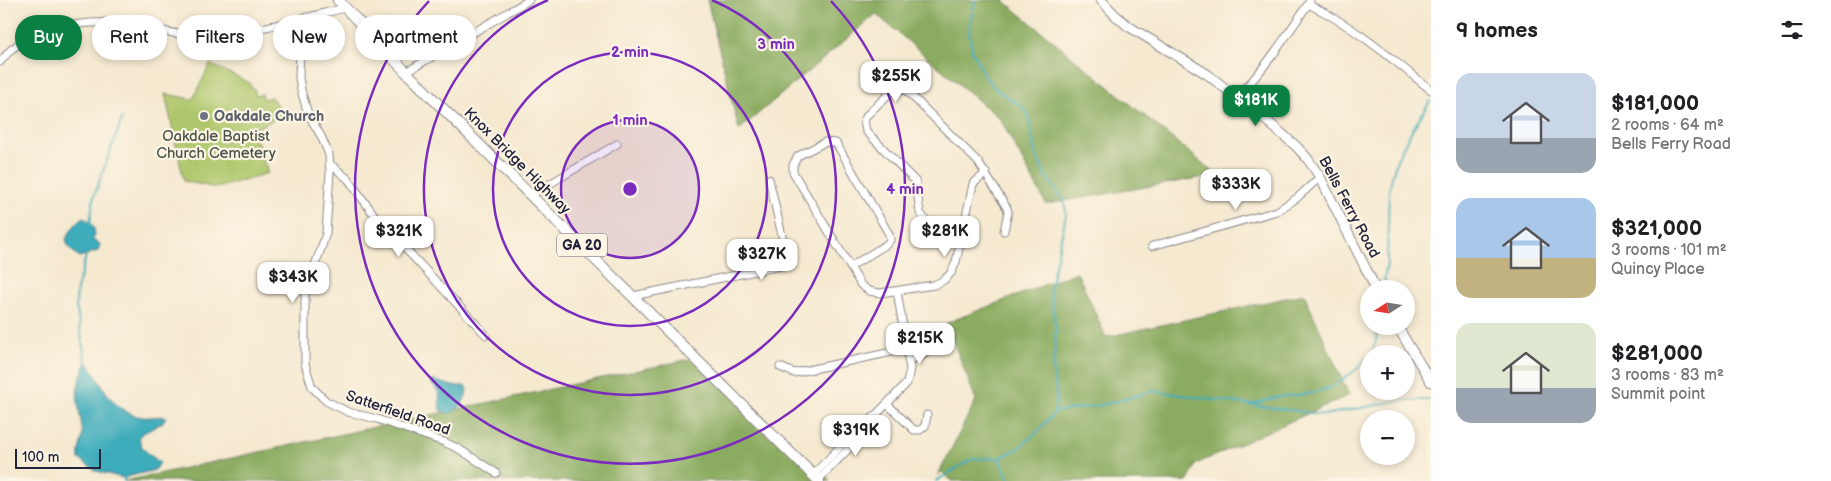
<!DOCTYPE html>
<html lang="en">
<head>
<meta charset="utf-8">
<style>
  :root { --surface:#fff; --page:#f6f6f6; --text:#202124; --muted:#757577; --accent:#0b8043 }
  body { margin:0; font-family:"Balsamiq Sans",sans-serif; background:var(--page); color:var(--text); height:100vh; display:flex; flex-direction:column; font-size:19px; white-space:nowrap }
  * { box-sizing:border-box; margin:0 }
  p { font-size:16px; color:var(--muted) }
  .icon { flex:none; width:28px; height:28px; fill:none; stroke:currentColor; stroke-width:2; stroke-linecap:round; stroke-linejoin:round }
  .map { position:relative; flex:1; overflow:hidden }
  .side { display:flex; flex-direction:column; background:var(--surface); width:400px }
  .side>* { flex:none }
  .guide { position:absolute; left:15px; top:15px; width:475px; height:45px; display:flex; gap:10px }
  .needle { width:32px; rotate:258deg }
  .tools { position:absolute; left:1360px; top:280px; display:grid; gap:10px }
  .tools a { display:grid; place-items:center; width:55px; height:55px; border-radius:50%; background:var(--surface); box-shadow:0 2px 8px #0003; font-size:25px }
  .scale { position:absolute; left:15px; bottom:12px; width:86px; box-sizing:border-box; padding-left:5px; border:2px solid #22223b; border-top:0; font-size:14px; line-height:18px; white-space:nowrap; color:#22223b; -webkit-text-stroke:4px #fcf5e5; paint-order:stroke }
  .price { position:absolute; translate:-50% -42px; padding:0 11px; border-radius:10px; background:#fff; color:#222; font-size:16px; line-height:32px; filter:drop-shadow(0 1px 2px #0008) }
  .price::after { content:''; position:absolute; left:50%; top:30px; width:15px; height:11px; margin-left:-8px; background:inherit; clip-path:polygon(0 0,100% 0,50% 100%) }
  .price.selected { background:var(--accent); color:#fff }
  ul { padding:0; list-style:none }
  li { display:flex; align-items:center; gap:15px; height:125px; padding:0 25px }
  li span { display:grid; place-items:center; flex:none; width:140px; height:100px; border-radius:15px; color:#555 }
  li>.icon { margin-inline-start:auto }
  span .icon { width:60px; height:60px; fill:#fffc; stroke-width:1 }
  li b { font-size:21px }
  h2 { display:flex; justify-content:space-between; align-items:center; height:60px; padding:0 25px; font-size:21px }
  .chip { padding:0 18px; border-radius:22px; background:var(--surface); box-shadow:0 2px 8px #0003; font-size:18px; line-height:45px }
  .chip.selected { background:var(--accent); color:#fff }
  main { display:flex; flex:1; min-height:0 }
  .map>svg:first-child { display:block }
</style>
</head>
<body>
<main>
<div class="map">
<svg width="1431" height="481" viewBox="0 0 1431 481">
  <rect width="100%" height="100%" fill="#fcf5e5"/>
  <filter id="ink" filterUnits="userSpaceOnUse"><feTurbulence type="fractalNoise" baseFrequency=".02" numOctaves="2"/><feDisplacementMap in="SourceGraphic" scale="10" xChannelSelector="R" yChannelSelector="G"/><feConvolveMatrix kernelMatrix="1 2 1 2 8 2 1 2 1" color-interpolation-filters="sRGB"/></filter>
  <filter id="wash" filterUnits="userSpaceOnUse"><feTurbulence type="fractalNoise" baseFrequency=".0096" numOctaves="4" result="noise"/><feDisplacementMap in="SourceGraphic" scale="20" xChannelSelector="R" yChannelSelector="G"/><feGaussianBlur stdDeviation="1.12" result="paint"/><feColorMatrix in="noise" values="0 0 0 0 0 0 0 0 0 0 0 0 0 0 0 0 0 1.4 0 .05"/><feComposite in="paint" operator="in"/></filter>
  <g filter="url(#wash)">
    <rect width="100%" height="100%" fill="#f5e9d0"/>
    <polygon fill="#afc76c" stroke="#687454" points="210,64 250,83 251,88 254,88 256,95 262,94 263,99 271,97 285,114 253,130 268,173 216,188 184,181 165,94 193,99"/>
    <g fill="#8bac60" stroke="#56674e">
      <polygon points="707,0 1003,0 1217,175 1046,204 1000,119 876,14 739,130"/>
      <polygon points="1077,272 1106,337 1304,294 1349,395 1196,464 1188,481 952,481 942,472 938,475 976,400 946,323"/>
      <polygon points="700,356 830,481 125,481 690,359"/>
    </g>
    <g fill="#3dacbb" stroke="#30677b">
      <path d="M83,217C95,225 96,228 93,241L98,242L100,245L98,251L80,257C72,252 68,248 66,239L73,227Z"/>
      <path d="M88,363C104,386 111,411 142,417C150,418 158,415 166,417L162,423L140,435C137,448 152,455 160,463L155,470L123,478L96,471L79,459C77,449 84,440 82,429C80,409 73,396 81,376C83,370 84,366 88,363Z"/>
      <path d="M432,380L453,386H464L467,388C467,400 459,411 448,414L440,410C438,397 443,394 432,385Z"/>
    </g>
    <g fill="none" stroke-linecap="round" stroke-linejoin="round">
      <g stroke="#3dacbb" stroke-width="2">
        <polyline points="90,223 94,196 122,119"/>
        <polyline points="1383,289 1387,262 1389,189 1396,162 1408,137 1430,101"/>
        <polyline points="1371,354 1376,341 1378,326"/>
        <polyline points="86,364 76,305 77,289 86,256"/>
        <polyline points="1249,405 1278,397 1308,394 1332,387 1357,369 1369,356"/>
        <polyline points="1054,412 1098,406 1153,391 1324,415 1402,400 1431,400"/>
        <polyline points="999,458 1010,481"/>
        <polyline points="124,481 125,477"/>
        <polyline points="936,481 972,459 999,458 1018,449 1038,431 1054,413 1057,397 1053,370 1056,330 1050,289 1066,215 1065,202 1045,175 1035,153 1028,115 1022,107 997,90 985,77 972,51 969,29 975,0"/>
      </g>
    </g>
  </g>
  <g filter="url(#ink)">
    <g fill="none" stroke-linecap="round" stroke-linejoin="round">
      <defs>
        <g id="street">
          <path d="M1308,4C1353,25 1392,59 1431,90"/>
          <polyline points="306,17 300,49 299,77 301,90 308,114 321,136 329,155 330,172 326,233 321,249 305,291 305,364 312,387 326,401 348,412 377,419 444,442 459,449 496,473"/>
          <path d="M0,62C4,58 8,52 13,48C47,23 101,18 141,26C164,31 184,37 208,36C254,32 300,19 345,8"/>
          <polyline points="406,72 529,0"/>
          <path d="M1236,98C1266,68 1287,35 1310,1"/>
          <polyline points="329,163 348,179 375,216 486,335"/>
          <polyline points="531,195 617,144"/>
          <polyline points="963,229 928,223 920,213 916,182 866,131 864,121 867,115 894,89 900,88 907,91 978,162 1007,208 1008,212 1004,231"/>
          <polyline points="1152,246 1277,211 1297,198 1320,177"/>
          <polyline points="850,267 887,244 890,240 889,234 836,143 825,142 798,156 793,165 793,172 861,285 869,291 880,293 934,285 944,280 951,273 956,262 973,184 986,173"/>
          <polyline points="633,296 785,265 786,253 769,179"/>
          <polyline points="905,338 918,337 922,339 925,349 924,355 908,360"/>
          <polyline points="780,367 794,373 906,349"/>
          <polyline points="887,404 914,430 920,430 925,426 927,415"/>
          <polyline points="813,475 862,424 871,420 907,383 910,369 897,291"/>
          <polyline points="818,480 868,429 871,420"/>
        </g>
        <g id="secondary">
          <polyline points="1101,0 1115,15 1128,26 1207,74 1268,122 1296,146 1307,158 1320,177 1376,289"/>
          <polyline points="1397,326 1431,382"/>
        </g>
        <polyline id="primary" points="338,0 406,72 819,481"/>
      </defs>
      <use href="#street" stroke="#8c8686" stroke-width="9"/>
      <use href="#secondary" stroke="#8c8686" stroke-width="11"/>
      <use href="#primary" stroke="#8c8686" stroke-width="12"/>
      <use href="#street" stroke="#fff" stroke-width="7"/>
      <use href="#secondary" stroke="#fff" stroke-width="9"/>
      <use href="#primary" stroke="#fff" stroke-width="10"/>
    </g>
  </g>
  <circle cx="630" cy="189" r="69" fill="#7b2cbf" fill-opacity=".12"/>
  <g fill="none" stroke="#7b2cbf" stroke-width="2.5">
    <circle cx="630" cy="189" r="69"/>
    <circle cx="630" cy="189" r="137"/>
    <path d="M712 0A206 206 0 1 1 548 0"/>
    <path d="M831 1A275 275 0 1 1 429 1"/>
  </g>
  <circle fill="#6b7280" stroke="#fcf5e5" stroke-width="2" cx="204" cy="116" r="5"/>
  <g text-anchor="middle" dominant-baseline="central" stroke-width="4.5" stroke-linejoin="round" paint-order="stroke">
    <rect fill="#fcf5e5" stroke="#63616e" stroke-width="1" x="557" y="233.5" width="50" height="23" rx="4"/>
    <g font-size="14" font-weight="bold" fill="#22223b">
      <text x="582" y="245">GA 20</text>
    </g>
    <g font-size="15" font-weight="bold" fill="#5b616d" stroke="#fcf5e5" text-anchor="start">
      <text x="214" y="116">Oakdale Church</text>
    </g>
    <g font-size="15" fill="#4c544a" stroke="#fcf5e5">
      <text x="216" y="136">Oakdale Baptist<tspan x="216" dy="17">Church Cemetery</tspan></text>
    </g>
    <g font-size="15" fill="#22223b" stroke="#fcf5e5">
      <text transform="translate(517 161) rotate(45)">Knox Bridge Highway</text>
      <text transform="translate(1349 207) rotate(62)">Bells Ferry Road</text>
      <text transform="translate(398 413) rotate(19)">Satterfield Road</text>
    </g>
  </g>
  <circle cx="630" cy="189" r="8" fill="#7b2cbf" stroke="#fcf5e5" stroke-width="2.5"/>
  <g font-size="15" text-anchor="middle" font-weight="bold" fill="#7b2cbf" stroke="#fcf5e5" stroke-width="4.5" stroke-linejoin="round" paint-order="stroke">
    <text x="776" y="49">3 min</text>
    <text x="630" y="57">2 min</text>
    <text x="630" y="125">1 min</text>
    <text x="905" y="194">4 min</text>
  </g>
</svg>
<div class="tools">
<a><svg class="needle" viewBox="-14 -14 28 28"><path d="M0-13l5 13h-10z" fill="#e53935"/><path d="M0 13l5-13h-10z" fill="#757577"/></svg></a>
<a>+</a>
<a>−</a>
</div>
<div class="scale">100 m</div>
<b class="price" style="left:896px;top:103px">$255K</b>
<b class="price selected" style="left:1256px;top:127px">$181K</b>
<b class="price" style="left:1236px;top:211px">$333K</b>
<b class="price" style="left:399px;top:258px">$321K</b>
<b class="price" style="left:945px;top:258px">$281K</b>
<b class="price" style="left:762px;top:281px">$327K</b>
<b class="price" style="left:293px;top:304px">$343K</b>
<b class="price" style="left:920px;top:365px">$215K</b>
<b class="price" style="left:856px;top:457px">$319K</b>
<div class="guide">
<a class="chip selected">Buy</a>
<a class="chip">Rent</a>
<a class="chip">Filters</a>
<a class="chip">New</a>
<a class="chip">Apartment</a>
</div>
</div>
<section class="side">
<h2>9 homes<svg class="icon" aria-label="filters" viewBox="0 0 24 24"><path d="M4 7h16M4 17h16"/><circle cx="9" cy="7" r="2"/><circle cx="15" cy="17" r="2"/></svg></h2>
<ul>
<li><span style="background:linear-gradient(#c9d6e8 65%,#9aa5b1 0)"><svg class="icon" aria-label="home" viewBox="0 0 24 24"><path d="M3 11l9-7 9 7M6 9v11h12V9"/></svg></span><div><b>$181,000</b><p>2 rooms · 64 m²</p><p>Bells Ferry Road</p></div></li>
<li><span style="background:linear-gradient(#a9c7e8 60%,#c2b280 0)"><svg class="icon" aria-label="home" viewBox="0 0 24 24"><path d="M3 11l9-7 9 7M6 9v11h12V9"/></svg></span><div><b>$321,000</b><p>3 rooms · 101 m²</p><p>Quincy Place</p></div></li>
<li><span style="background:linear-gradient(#dfe7d0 65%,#9aa5b1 0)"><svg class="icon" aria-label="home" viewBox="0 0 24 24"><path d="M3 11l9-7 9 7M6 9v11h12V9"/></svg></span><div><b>$281,000</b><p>3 rooms · 83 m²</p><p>Summit point</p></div></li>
</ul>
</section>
</main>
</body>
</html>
